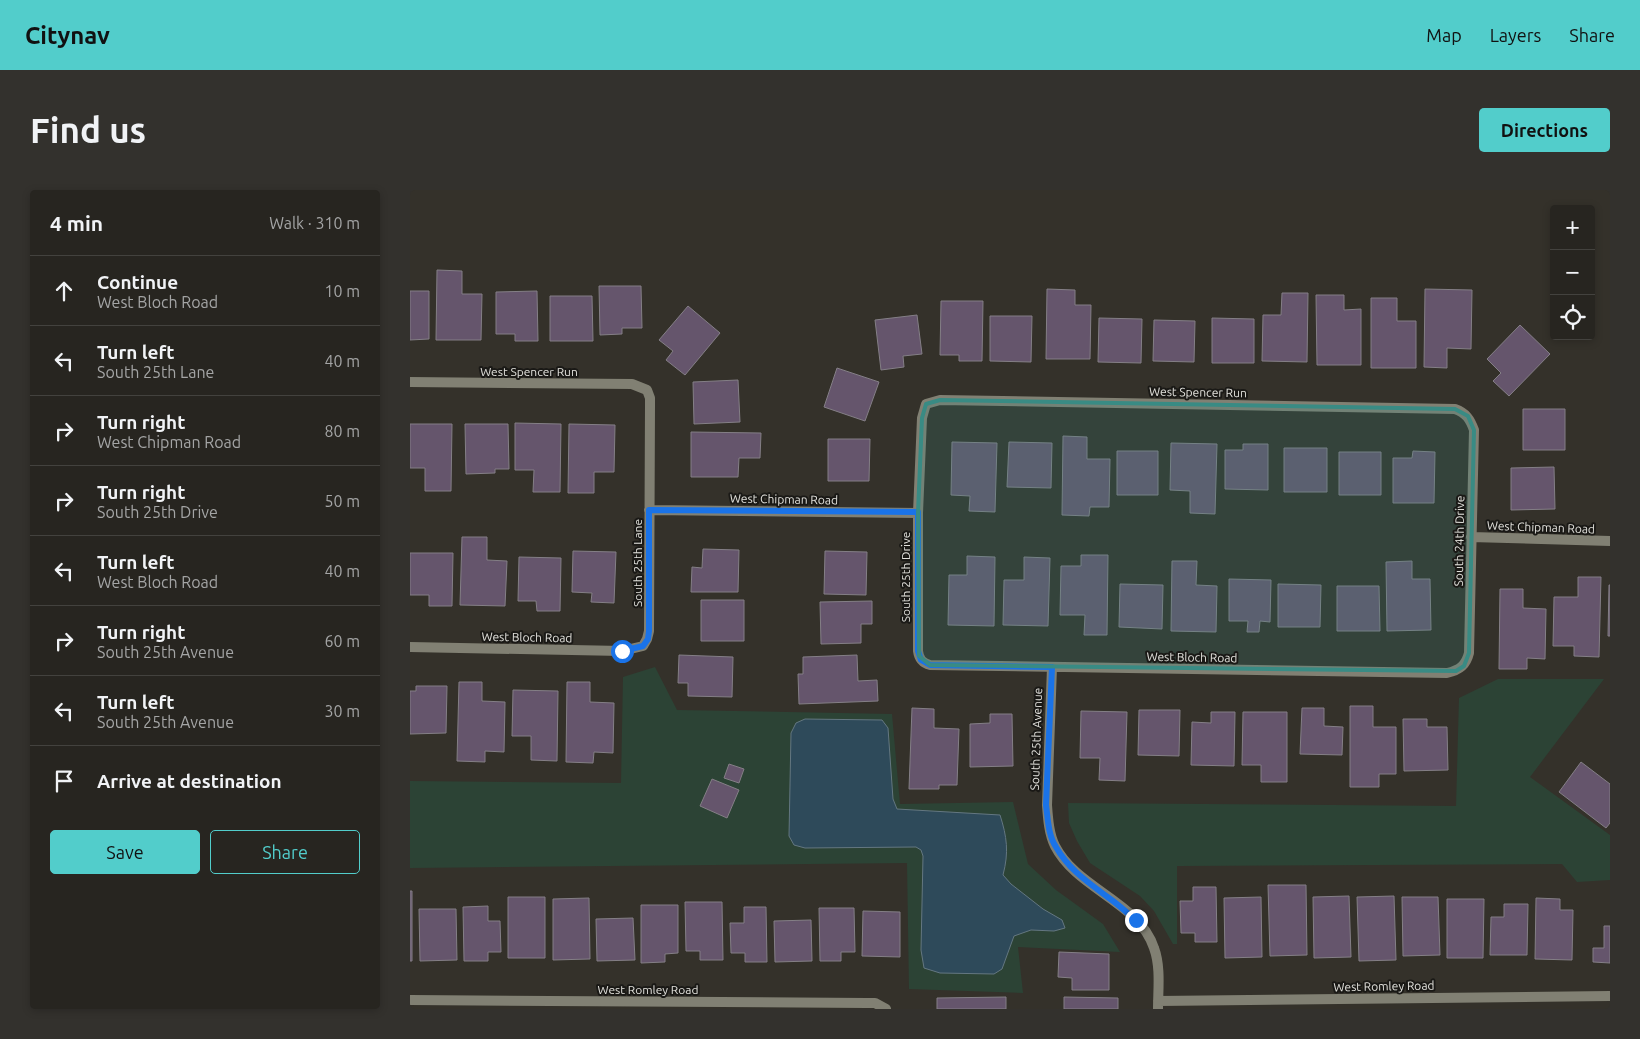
<!DOCTYPE html>
<meta charset="utf-8">
<style>
:root{--surface:#272520;--page:#33312d;--text:#f1f3f6;--muted:#a4a5a5;--line:#43423e;--accent:#52cdcb}
body{margin:0;font-family:Ubuntu,sans-serif;background:var(--page);color:var(--text)}
.controls{position:absolute;right:15px;top:15px;display:grid;overflow:hidden;border-radius:5px;box-shadow:0 2px 8px #0003}
.controls button{width:45px;height:45px;display:grid;place-items:center;padding:0;border:0;border-bottom:1px solid var(--line);background:var(--surface);color:var(--text);font:25px sans-serif}
.stop{position:absolute;width:15px;height:15px;margin:-11px;border:4px solid #1a73e8;border-radius:50%;background:#fff}
.stop.end{background:#1a73e8;border-color:#fff;box-shadow:0 1px 5px #0008}
.list{margin:0;padding:0;list-style:none}
h2{display:flex;justify-content:space-between;align-items:center;height:65px;margin:0;padding:0 20px;font-size:21px}
h2 small{font-size:16px;font-weight:400;color:var(--muted)}
.list li{display:grid;grid-template-columns:32px 1fr auto;gap:15px;align-items:center;box-sizing:border-box;height:70px;padding:0 20px;border-top:1px solid var(--line)}
.list b{display:block;font-size:19px;white-space:nowrap}
.list p{margin:0;font-size:16px;white-space:nowrap;color:var(--muted)}
.list em{font-size:16px;font-style:normal;color:var(--muted)}
.actions{display:flex;gap:10px;padding:15px 20px}
.actions a{flex:1;padding:11px 0;border:1px solid var(--accent);border-radius:5px;text-align:center;font-size:18px;color:var(--accent)}
.actions .main{background:var(--accent);color:#111}
.icon{flex:none;width:28px;height:28px;fill:none;stroke:currentColor;stroke-width:2;stroke-linecap:round;stroke-linejoin:round}
.map{position:relative;flex:none;width:1200px;height:819px;overflow:hidden;border-radius:5px}
header{display:flex;align-items:center;gap:30px;box-sizing:border-box;height:70px;padding:0 25px;background:var(--accent);color:#111}
header strong{font-size:24px}
nav{display:flex;gap:28px;margin-inline-start:auto;font-size:18px}
.intro{display:flex;align-items:center;justify-content:space-between;box-sizing:border-box;height:120px;padding:0 30px}
h1{margin:0;font-size:35px}
.button{padding:12px 22px;border-radius:5px;background:var(--accent);color:#111;font-size:18px;font-weight:700}
main{display:flex;gap:30px;padding:0 30px}
aside{flex:1;background:var(--surface);border-radius:5px;box-shadow:0 2px 8px #0003}
.map>svg:first-child{display:block}
.green{fill:#2c4335}
.water{fill:#2e4a5a;stroke:#647781}
.building{fill:#65556c;stroke:#847f86}
.lines{fill:none;stroke-linecap:round;stroke-linejoin:round}
.street{stroke:#818073;stroke-width:10}
.route{stroke:#1a73e8;stroke-width:6}
.marked{fill:#398b84;fill-opacity:0.2;stroke:#398b84;stroke-width:4;stroke-linejoin:round}
.labels{text-anchor:middle;dominant-baseline:central;stroke-width:4;stroke-linejoin:round;paint-order:stroke}
.street-label{font-size:12px;fill:#e2e1dc;stroke:#1a1916}
</style>
<header>
<strong>Citynav</strong>
<nav><a>Map</a><a>Layers</a><a>Share</a></nav>
</header>
<div class="intro"><h1>Find us</h1><a class="button">Directions</a></div>
<main>
<aside>
<h2>4 min<small>Walk · 310 m</small></h2>
<ul class="list">
<li><svg class="icon" aria-label="ahead" viewBox="0 0 24 24"><path d="M12 20V5M6 11l6-6 6 6"/></svg><div><b>Continue</b><p>West Bloch Road</p></div><em>10 m</em></li>
<li><svg class="icon" aria-label="left" viewBox="0 0 24 24"><path d="M17 20v-9H6M10 6l-5 5 5 5"/></svg><div><b>Turn left</b><p>South 25th Lane</p></div><em>40 m</em></li>
<li><svg class="icon" aria-label="right" viewBox="0 0 24 24"><path d="M7 20v-9h11M14 6l5 5-5 5"/></svg><div><b>Turn right</b><p>West Chipman Road</p></div><em>80 m</em></li>
<li><svg class="icon" aria-label="right" viewBox="0 0 24 24"><path d="M7 20v-9h11M14 6l5 5-5 5"/></svg><div><b>Turn right</b><p>South 25th Drive</p></div><em>50 m</em></li>
<li><svg class="icon" aria-label="left" viewBox="0 0 24 24"><path d="M17 20v-9H6M10 6l-5 5 5 5"/></svg><div><b>Turn left</b><p>West Bloch Road</p></div><em>40 m</em></li>
<li><svg class="icon" aria-label="right" viewBox="0 0 24 24"><path d="M7 20v-9h11M14 6l5 5-5 5"/></svg><div><b>Turn right</b><p>South 25th Avenue</p></div><em>60 m</em></li>
<li><svg class="icon" aria-label="left" viewBox="0 0 24 24"><path d="M17 20v-9H6M10 6l-5 5 5 5"/></svg><div><b>Turn left</b><p>South 25th Avenue</p></div><em>30 m</em></li>
<li><svg class="icon" aria-label="arrive" viewBox="0 0 24 24"><path d="M6 21V4h12l-3 4 3 4H6"/></svg><div><b>Arrive at destination</b></div></li>
</ul>
<div class="actions"><a class="main">Save</a><a>Share</a></div>
</aside>
<div class="map">
<svg width="1200" height="819" viewBox="0 0 1200 819">
<rect width="100%" height="100%" fill="#34312a"/>
<path class="green" d="M 245,477 L 267,520 L 482,524 L 490,614 L 603,612 L 618,674 L 646,700 L 693,734 L 710,762 L 608,757 L 613,803 L 499,799 L 497,673 L 0,678 L 0,591 L 211,593 L 213,487 Z
M 1088,489 L 1194,489 L 1120,587 L 1200,645 L 1200,690 L 1167,692 L 1152,674 L 767,676 L 767,754 L 763,754 L 744,721 L 730,706 L 680,673 L 667,651 L 659,633 L 658,613 L 1046,616 L 1049,508 Z"/>
<path class="water" d="M 395,529 L 472,530 L 478,538 L 483,609 L 487,619 L 590,625 C 597,647 599,662 593,685 L 601,694 L 633,719 L 652,730 L 655,738 L 644,741 L 621,740 L 604,746 L 592,779 L 584,784 L 530,783 L 514,778 L 511,760 L 513,666 L 511,660 L 506,657 L 395,658 L 384,655 L 379,646 L 381,543 L 386,533 Z"/>
<path class="building" d="M 27,80 L 52,81 L 52,104 L 72,104 L 71,150 L 26,150 Z
M 189,96 L 231,96 L 232,138 L 212,138 L 212,144 L 190,145 Z
M 637,99 L 665,100 L 665,115 L 681,115 L 680,169 L 636,169 Z
M 1015,99 L 1062,100 L 1061,159 L 1037,158 L 1037,178 L 1014,177 Z
M 0,101 L 19,101 L 19,149 L 0,150 Z
M 127,101 L 128,151 L 105,151 L 105,144 L 86,144 L 86,102 Z
M 872,103 L 898,103 L 897,172 L 852,171 L 853,125 L 871,125 Z
M 906,105 L 934,105 L 934,120 L 951,119 L 951,175 L 907,175 Z
M 140,106 L 182,106 L 183,151 L 140,151 Z
M 961,108 L 987,108 L 987,131 L 1006,131 L 1006,178 L 961,178 Z
M 531,111 L 573,111 L 572,171 L 549,171 L 549,165 L 530,165 Z
M 278,116 L 310,143 L 275,185 L 256,170 L 263,161 L 249,150 Z
M 507,125 L 512,164 L 493,166 L 494,177 L 471,180 L 465,130 Z
M 580,126 L 622,126 L 621,172 L 580,171 Z
M 689,128 L 732,129 L 731,173 L 688,172 Z
M 802,128 L 844,129 L 844,173 L 802,173 Z
M 744,130 L 785,131 L 784,172 L 743,171 Z
M 1110,135 L 1140,164 L 1099,206 L 1083,191 L 1091,183 L 1077,169 Z
M 427,178 L 469,192 L 455,231 L 414,217 Z
M 328,190 L 330,232 L 284,234 L 283,192 Z
M 1113,219 L 1155,219 L 1155,260 L 1113,260 Z
M 105,233 L 151,234 L 150,302 L 123,302 L 124,280 L 105,280 Z
M 0,234 L 42,234 L 41,301 L 15,301 L 15,278 L 0,278 Z
M 55,234 L 98,234 L 99,279 L 85,279 L 85,283 L 56,284 Z
M 159,234 L 205,235 L 204,282 L 184,282 L 184,303 L 158,303 Z
M 281,242 L 351,243 L 350,268 L 329,268 L 328,287 L 281,287 Z
M 653,246 L 677,247 L 677,269 L 700,269 L 699,317 L 680,317 L 679,326 L 652,325 Z
M 418,249 L 460,249 L 459,291 L 418,291 Z
M 542,252 L 587,253 L 585,322 L 559,321 L 560,306 L 541,305 Z
M 599,252 L 642,253 L 641,298 L 597,297 Z
M 761,253 L 807,254 L 805,324 L 780,323 L 780,301 L 760,300 Z
M 833,254 L 858,254 L 858,300 L 815,299 L 815,260 L 833,260 Z
M 874,258 L 917,258 L 917,302 L 874,302 Z
M 707,261 L 748,261 L 748,305 L 707,305 Z
M 1003,261 L 1025,262 L 1024,313 L 983,313 L 983,268 L 1002,268 Z
M 929,262 L 971,262 L 971,305 L 929,305 Z
M 1144,277 L 1145,319 L 1101,320 L 1101,278 Z
M 52,347 L 77,347 L 77,370 L 97,371 L 95,416 L 50,415 Z
M 293,359 L 329,360 L 328,402 L 281,402 L 282,377 L 292,378 Z
M 163,361 L 206,362 L 204,413 L 181,412 L 182,403 L 162,402 Z
M 415,361 L 457,362 L 456,405 L 414,404 Z
M 0,363 L 43,363 L 42,416 L 19,416 L 19,405 L 0,405 Z
M 671,365 L 698,365 L 697,445 L 674,445 L 675,425 L 650,425 L 651,376 L 671,376 Z
M 557,366 L 585,367 L 584,436 L 538,435 L 539,385 L 557,385 Z
M 109,367 L 151,368 L 150,421 L 127,421 L 126,411 L 108,411 Z
M 614,367 L 640,368 L 638,436 L 593,435 L 594,390 L 614,390 Z
M 762,371 L 787,371 L 786,395 L 807,396 L 806,442 L 761,441 Z
M 1002,371 L 1002,389 L 1020,389 L 1021,440 L 977,441 L 976,372 Z
M 1168,387 L 1191,387 L 1189,467 L 1164,466 L 1164,456 L 1143,456 L 1144,407 L 1168,407 Z
M 819,389 L 861,390 L 860,432 L 850,431 L 849,442 L 837,442 L 838,431 L 819,431 Z
M 710,394 L 753,395 L 752,439 L 709,437 Z
M 868,394 L 911,395 L 910,437 L 868,437 Z
M 1199,395 L 1200,395 L 1200,446 L 1198,446 Z
M 927,396 L 969,396 L 970,441 L 927,441 Z
M 1090,399 L 1113,399 L 1113,418 L 1136,419 L 1135,469 L 1117,468 L 1117,479 L 1089,479 Z
M 291,410 L 334,410 L 334,451 L 291,451 Z
M 462,411 L 462,434 L 451,434 L 451,453 L 411,454 L 410,412 Z
M 269,465 L 323,467 L 322,507 L 278,506 L 278,493 L 268,493 Z
M 447,465 L 448,491 L 467,490 L 468,511 L 389,514 L 388,484 L 393,484 L 393,467 Z
M 49,492 L 72,492 L 72,511 L 95,512 L 94,562 L 75,561 L 75,572 L 47,571 Z
M 157,492 L 180,492 L 180,512 L 204,513 L 203,563 L 184,562 L 183,573 L 156,572 Z
M 6,496 L 37,496 L 36,543 L 0,544 L 0,501 L 6,501 Z
M 103,500 L 148,501 L 147,571 L 121,570 L 121,546 L 102,546 Z
M 940,516 L 963,516 L 963,537 L 986,537 L 986,584 L 969,584 L 969,597 L 940,597 Z
M 502,518 L 524,519 L 524,538 L 549,539 L 547,595 L 529,595 L 529,599 L 499,599 Z
M 892,518 L 914,518 L 914,536 L 933,537 L 932,565 L 890,564 Z
M 729,520 L 770,520 L 769,566 L 728,565 Z
M 671,521 L 717,522 L 715,591 L 689,590 L 690,568 L 670,568 Z
M 801,522 L 825,522 L 824,576 L 781,575 L 782,532 L 801,533 Z
M 833,522 L 877,522 L 877,592 L 851,592 L 851,575 L 832,575 Z
M 580,524 L 602,524 L 603,576 L 560,577 L 560,534 L 580,533 Z
M 993,529 L 1017,529 L 1017,537 L 1037,537 L 1038,580 L 994,581 Z
M 1171,572 L 1200,594 L 1200,633 L 1196,638 L 1149,602 Z
M 319,574 L 334,579 L 329,593 L 314,588 Z
M 302,589 L 329,600 L 317,628 L 290,616 Z
M 858,695 L 896,695 L 897,765 L 860,766 Z
M 783,697 L 806,697 L 807,752 L 785,752 L 785,743 L 771,743 L 770,711 L 783,711 Z
M 0,701 L 2,701 L 2,771 L 0,771 Z
M 939,706 L 941,767 L 904,768 L 903,707 Z
M 984,706 L 986,770 L 949,771 L 947,707 Z
M 98,707 L 135,707 L 135,768 L 98,768 Z
M 851,707 L 852,767 L 815,768 L 814,708 Z
M 992,707 L 1028,707 L 1030,765 L 993,766 Z
M 179,708 L 180,769 L 143,770 L 143,709 Z
M 1126,708 L 1150,709 L 1150,720 L 1163,720 L 1162,770 L 1125,769 Z
M 1037,709 L 1074,709 L 1073,768 L 1037,768 Z
M 275,712 L 312,712 L 313,770 L 290,770 L 290,761 L 276,761 Z
M 1094,714 L 1118,714 L 1117,765 L 1080,765 L 1081,727 L 1094,727 Z
M 231,715 L 268,715 L 268,763 L 255,764 L 255,772 L 231,773 Z
M 78,716 L 78,731 L 90,731 L 91,762 L 78,762 L 78,771 L 54,771 L 53,717 Z
M 334,717 L 356,717 L 357,772 L 335,772 L 335,763 L 321,763 L 320,733 L 334,733 Z
M 409,718 L 444,718 L 445,762 L 431,762 L 431,771 L 410,771 Z
M 9,719 L 46,719 L 47,770 L 10,771 Z
M 453,721 L 490,722 L 490,767 L 452,766 Z
M 223,728 L 225,770 L 187,771 L 186,729 Z
M 401,730 L 402,771 L 365,772 L 364,731 Z
M 1194,736 L 1200,736 L 1200,773 L 1183,772 L 1183,758 L 1194,758 Z
M 649,762 L 699,764 L 699,800 L 662,800 L 662,788 L 648,787 Z
M 596,807 L 596,819 L 527,819 L 527,808 Z
M 654,807 L 708,808 L 708,819 L 654,819 Z"/>
<g class="lines">
<path class="street" d="M 0,192 L 222,194 L 237,200 L 240,208 L 240,216 L 239,441 L 237,449 L 233,456 L 212,461 L 0,457
M 530,210 L 1045,219 C 1056,223 1060,229 1064,240 L 1059,463 C 1056,475 1050,480 1037,483 L 520,475 C 512,473 509,469 508,461 L 508,323 L 512,228 L 516,214 Z
M 239,320 L 508,323
M 1061,347 L 1200,351
M 642,477 L 637,615 C 638,629 639,644 645,656 C 667,699 729,712 744,758 C 751,777 748,800 748,819
M 0,810 L 457,813 L 465,813 L 476,819
M 748,811 L 1200,806"/>
</g>
<g class="lines">
<path class="route" d="M 212,461 L 233,456 L 238,449 L 239,441 L 239,320 L 508,322 L 508,461 L 511,470 L 520,475 L 642,477 L 636,615 C 638,629 638,645 646,657 C 659,680 679,693 699,708 C 709,715 717,723 726,730"/>
</g>
<path class="marked" d="M 530,210 L 1045,219 L 1058,226 L 1064,240 L 1059,463 L 1054,476 L 1046,481 L 520,475 L 509,466 L 508,323 L 512,228 L 516,214 Z"/>
<g class="labels">
<g class="street-label">
<text x="119" y="181">West Spencer Run</text>
<text transform="translate(788 202) rotate(1)">West Spencer Run</text>
<text transform="translate(374 309) rotate(1)">West Chipman Road</text>
<text transform="translate(1131 337) rotate(2)">West Chipman Road</text>
<text transform="translate(1049 351) rotate(-89)">South 24th Drive</text>
<text transform="translate(227 373) rotate(-90)">South 25th Lane</text>
<text transform="translate(495 387) rotate(-90)">South 25th Drive</text>
<text transform="translate(117 447) rotate(1)">West Bloch Road</text>
<text transform="translate(782 467) rotate(1)">West Bloch Road</text>
<text transform="translate(626 549) rotate(-88)">South 25th Avenue</text>
<text transform="translate(974 796) rotate(-1)">West Romley Road</text>
<text x="238" y="799">West Romley Road</text>
</g>
</g>
</svg>
<div class="controls">
<button>+</button>
<button>−</button>
<button><svg class="icon" aria-label="locate" viewBox="0 0 24 24"><circle cx="12" cy="12" r="6"/><path d="M12 2v4M12 18v4M2 12h4M18 12h4"/></svg></button>
</div>
<div class="stop" style="left:212px;top:461px"></div>
<div class="stop end" style="left:726px;top:730px"></div>
</div>
</main>
